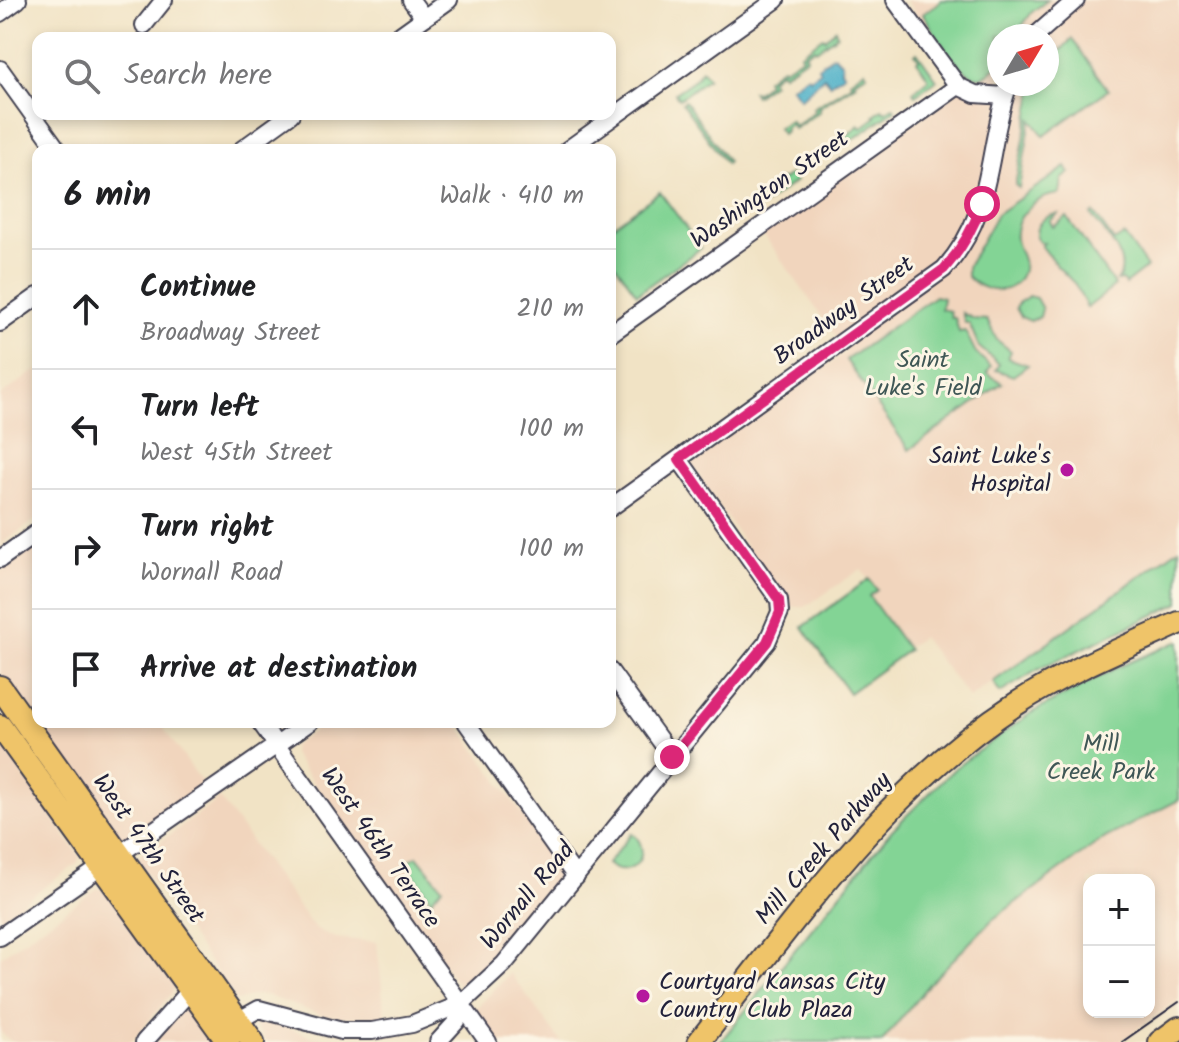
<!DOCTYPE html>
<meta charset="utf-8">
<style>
:root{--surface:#fff;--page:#f2f2f2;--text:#202124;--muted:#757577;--line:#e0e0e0}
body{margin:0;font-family:Kalam,sans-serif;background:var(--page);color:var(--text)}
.controls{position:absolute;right:24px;bottom:24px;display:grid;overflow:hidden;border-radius:16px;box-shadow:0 4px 12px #0003}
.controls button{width:72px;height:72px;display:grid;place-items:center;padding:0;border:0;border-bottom:2px solid var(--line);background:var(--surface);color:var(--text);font:40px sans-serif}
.compass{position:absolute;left:987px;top:24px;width:72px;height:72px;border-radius:50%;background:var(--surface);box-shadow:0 4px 12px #0003;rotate:52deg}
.stop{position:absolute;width:24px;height:24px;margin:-18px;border:6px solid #db2777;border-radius:50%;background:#fff}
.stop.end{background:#db2777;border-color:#fff;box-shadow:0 2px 8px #0008}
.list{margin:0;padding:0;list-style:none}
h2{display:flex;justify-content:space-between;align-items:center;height:104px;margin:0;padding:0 32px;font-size:34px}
h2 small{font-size:26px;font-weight:400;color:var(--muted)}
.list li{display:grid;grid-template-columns:52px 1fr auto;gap:24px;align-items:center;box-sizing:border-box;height:120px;padding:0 32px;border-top:2px solid var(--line)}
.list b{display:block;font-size:30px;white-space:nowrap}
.list p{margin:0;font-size:26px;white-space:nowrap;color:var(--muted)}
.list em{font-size:26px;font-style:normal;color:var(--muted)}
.icon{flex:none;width:44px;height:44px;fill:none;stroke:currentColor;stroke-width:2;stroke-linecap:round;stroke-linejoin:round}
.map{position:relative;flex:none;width:1179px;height:1042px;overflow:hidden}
.search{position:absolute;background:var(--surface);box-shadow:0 4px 12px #0003;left:32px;top:32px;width:584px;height:88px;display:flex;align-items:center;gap:20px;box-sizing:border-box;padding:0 28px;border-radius:16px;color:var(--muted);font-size:30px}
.panel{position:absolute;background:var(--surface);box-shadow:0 4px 12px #0003;left:32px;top:144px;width:584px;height:584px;border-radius:16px}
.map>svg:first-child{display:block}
.built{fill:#f1d5bd;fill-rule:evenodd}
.green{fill:#83d495;stroke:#527b68;stroke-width:2}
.water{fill:#49afc8;stroke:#366882;stroke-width:2}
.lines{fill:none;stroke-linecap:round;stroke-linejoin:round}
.minor-casing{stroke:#413f50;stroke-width:20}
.major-casing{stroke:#413f50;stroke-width:26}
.minor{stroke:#fff;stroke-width:16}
.major{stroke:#efc469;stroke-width:22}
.tram{stroke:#22223b;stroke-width:2}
.route{stroke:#db2777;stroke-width:10}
.poi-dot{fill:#b5179e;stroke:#fcf5e5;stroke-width:3}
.labels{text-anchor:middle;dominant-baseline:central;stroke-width:6;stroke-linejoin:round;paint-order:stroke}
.street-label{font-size:24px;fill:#22223b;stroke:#fcf5e5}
.park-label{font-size:24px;fill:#3f5756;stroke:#fcf5e5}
.poi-label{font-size:24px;fill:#22223b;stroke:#fcf5e5;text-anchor:end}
</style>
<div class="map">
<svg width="1179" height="1042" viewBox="0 0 1179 1042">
<rect width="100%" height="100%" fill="#fcf5e5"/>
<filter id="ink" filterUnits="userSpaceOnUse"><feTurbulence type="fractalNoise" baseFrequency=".0125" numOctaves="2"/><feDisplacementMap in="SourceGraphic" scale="16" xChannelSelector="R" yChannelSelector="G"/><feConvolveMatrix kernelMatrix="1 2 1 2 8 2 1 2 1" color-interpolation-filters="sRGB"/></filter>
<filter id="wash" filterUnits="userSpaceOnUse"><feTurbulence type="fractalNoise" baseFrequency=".006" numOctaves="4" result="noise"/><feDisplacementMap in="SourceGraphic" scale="32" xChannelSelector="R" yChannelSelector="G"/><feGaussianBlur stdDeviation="1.8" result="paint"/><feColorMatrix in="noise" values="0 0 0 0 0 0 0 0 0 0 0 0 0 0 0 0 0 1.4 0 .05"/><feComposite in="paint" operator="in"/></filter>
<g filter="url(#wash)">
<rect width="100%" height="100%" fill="#f1e3c5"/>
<path class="built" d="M 906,0 L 1179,0 L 1179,548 L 969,698 L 922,637 L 906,648 L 868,596 L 876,589 L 861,569 L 805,607 L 786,607 L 689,460 L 847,352 L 761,231 L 956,93 L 961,76 ZM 999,36 L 1047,36 L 1047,84 L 999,84 Z
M 38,369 L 38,518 L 0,545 L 0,396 Z
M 38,544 L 38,722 L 159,722 L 203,784 L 126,839 L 120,838 L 0,672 L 0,572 Z
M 326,722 L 456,722 L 559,866 L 559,876 L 556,883 L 490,963 L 460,987 L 292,753 L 293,746 Z
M 0,742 L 80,857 L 77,864 L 0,918 Z
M 220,799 L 314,928 L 335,938 L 377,942 L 385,1018 L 324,1016 L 266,995 L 255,995 L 237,1001 L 138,861 L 140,856 Z
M 1179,800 L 1179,999 L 1119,1042 L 883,1042 L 929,984 L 992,920 L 1101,840 ZM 1089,880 L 1149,880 L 1149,1012 L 1089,1012 Z
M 98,888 L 109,893 L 175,986 L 171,994 L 131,1042 L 12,1042 L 0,1032 L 0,957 Z
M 510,973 L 561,1042 L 496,1042 L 475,1010 Z
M 187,1006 L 215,1042 L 154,1042 L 183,1007 Z
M 264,1019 L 310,1036 L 350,1042 L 266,1042 L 255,1026 L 257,1022 Z"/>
<path class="green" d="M 942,0 L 1048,0 L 1032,12 L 1015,36 L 999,36 L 999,63 C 995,67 990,74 984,76 C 962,84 933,29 923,14 Z
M 835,29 L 837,35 L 816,50 L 814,48 L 805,54 L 807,57 L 783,74 L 781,71 L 770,79 L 773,83 L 755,96 L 752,91 L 757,92 L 768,83 L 766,79 L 782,67 L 784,69 L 802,57 L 800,54 L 823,37 L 825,39 Z
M 1072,39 L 1108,90 L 1044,136 L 1031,119 L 1019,188 L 1015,185 L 1033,93 L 1036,84 L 1047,84 L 1047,64 Z
M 917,52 L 937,80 L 915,95 L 913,92 L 929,79 L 917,61 L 919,59 L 915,54 Z
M 702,70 L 708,78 L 679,99 L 675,93 L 695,79 Z
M 865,70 L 867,74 L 854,81 L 856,84 L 818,108 L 820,111 L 794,129 L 790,124 L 784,129 L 785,131 L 782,134 L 778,128 L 790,120 L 795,126 L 815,111 L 813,108 L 852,84 L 850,81 Z
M 685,101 L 728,162 L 726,164 L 682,103 Z
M 893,107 L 895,110 L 845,145 L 840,142 L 859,125 L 861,128 L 876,117 L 874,115 L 882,109 L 885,112 Z
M 1066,167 L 1070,173 L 1062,179 L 1060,194 C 1038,195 1013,215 1016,239 C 1017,250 1026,258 1023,270 C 1015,299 982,293 967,276 L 967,267 L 997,214 Z
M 791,174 L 796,181 L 758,209 L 752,200 L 768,192 L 766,189 L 780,179 L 782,180 Z
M 660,192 L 701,248 L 637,294 L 610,257 L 610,228 Z
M 1094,213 L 1114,241 L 1124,235 L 1147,267 L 1125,284 L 1122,280 L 1117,281 C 1133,259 1104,233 1091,215 Z
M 1058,214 L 1050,221 L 1053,227 L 1067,217 L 1115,286 L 1087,308 L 1075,284 L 1057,266 L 1041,245 L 1044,243 L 1040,242 L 1036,237 C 1035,224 1045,215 1058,214 Z
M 935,296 L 943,298 L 941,309 L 950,311 L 951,318 L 955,318 L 959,332 L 965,331 L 976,353 L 991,367 L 987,373 L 1002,383 L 909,450 L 846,360 Z
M 1029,296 L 1036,298 L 1042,309 L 1040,317 L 1030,321 L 1021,317 L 1016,308 L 1018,303 Z
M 962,313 L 974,319 L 987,320 L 997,340 L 1011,351 L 1008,358 L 1028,365 L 1013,376 L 996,370 L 999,364 L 979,347 L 969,323 L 965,323 Z
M 1179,548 L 1179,603 L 1041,668 L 1000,693 L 993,682 Z
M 869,579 L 877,590 L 869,596 L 908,650 L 849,693 L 803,627 Z
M 1179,641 L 1179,800 L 1101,840 L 992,920 L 929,984 L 882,1042 L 720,1042 L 892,830 L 955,768 L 1031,713 L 1116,668 Z
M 632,833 C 656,852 630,884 607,864 Z
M 417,856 L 442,887 L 431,900 L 406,863 Z"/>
<path class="water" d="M 834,55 L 842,63 L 841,70 L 844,74 L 830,84 L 824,77 L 800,99 L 791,87 L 807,76 L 810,78 L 820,71 L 818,67 Z"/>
</g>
<g filter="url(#ink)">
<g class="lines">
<defs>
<path id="minor" d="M 411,0 L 424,18
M 895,0 L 958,86 L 975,94 L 1005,96
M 0,13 L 18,0
M 144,25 L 164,0
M 1035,36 L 1076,0
M 396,38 L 449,0
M 0,69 L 58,150
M 241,150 L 291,114
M 567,150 L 776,0
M 0,323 L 38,296
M 610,334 L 958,86
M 610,508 L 944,269 C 996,211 985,151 1009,84
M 0,559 L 38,532
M 610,671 L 672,757
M 260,722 L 488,1042
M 466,722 L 576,877
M 0,937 L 310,722
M 230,1025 L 259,1009 L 342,1031 L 372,1031 L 412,1024 L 461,1004 L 504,964 L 767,642 L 780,612 L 779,600 L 679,459
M 144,1042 L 196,984
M 438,1042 L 457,1021 L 461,1004"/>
<path id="major" d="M 0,687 L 253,1042
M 0,726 L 228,1042
M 699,1042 C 795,921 885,789 1016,704 C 1067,671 1124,648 1179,623
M 1160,1042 L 1179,1028"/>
</defs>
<use href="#minor" class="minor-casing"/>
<use href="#major" class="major-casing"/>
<use href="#minor" class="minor"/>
<use href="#major" class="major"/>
<path class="tram" d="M 1122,1042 L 1179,1002"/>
</g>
</g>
<g class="lines" filter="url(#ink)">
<path class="route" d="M 672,757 L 767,642 L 780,612 L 779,600 L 679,459 L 944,269 C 962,249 973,229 982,204"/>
</g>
<g class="poi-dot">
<circle cx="1067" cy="470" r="8"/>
<circle cx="643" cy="996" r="8"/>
</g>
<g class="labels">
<g class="street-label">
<text transform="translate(770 190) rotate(-35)">Washington Street</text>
<text transform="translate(844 311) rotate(-36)">Broadway Street</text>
<text transform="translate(380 848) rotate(55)">West 46th Terrace</text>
<text transform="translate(148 849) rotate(55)">West 47th Street</text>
<text transform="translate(824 849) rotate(-49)">Mill Creek Parkway</text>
<text transform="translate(528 896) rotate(-50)">Wornall Road</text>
</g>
<g class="park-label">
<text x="923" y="360">Saint<tspan x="923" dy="28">Luke's Field</tspan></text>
<text x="1101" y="744">Mill<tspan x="1101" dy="28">Creek Park</tspan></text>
</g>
<g class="poi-label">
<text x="1051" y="456">Saint Luke's<tspan x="1051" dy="28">Hospital</tspan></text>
<text x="659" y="982" text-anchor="start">Courtyard Kansas City<tspan x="659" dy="28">Country Club Plaza</tspan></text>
</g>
</g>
</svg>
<div class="controls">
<button>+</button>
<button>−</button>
</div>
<svg class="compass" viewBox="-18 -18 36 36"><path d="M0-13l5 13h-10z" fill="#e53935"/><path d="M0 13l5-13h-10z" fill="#757577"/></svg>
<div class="stop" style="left:982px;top:204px"></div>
<div class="stop end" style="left:672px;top:757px"></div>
<div class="search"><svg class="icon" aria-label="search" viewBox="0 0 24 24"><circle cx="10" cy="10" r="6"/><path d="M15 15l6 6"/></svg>Search here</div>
<section class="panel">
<h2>6 min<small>Walk · 410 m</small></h2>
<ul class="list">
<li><svg class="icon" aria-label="ahead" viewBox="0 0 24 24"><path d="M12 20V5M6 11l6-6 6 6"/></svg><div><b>Continue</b><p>Broadway Street</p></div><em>210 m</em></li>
<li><svg class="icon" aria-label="left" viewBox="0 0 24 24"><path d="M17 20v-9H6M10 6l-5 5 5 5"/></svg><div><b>Turn left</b><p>West 45th Street</p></div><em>100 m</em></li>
<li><svg class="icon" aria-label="right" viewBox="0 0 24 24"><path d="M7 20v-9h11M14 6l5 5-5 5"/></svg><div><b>Turn right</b><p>Wornall Road</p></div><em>100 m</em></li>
<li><svg class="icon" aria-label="arrive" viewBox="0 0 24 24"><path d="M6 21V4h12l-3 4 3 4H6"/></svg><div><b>Arrive at destination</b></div></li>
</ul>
</section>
</div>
